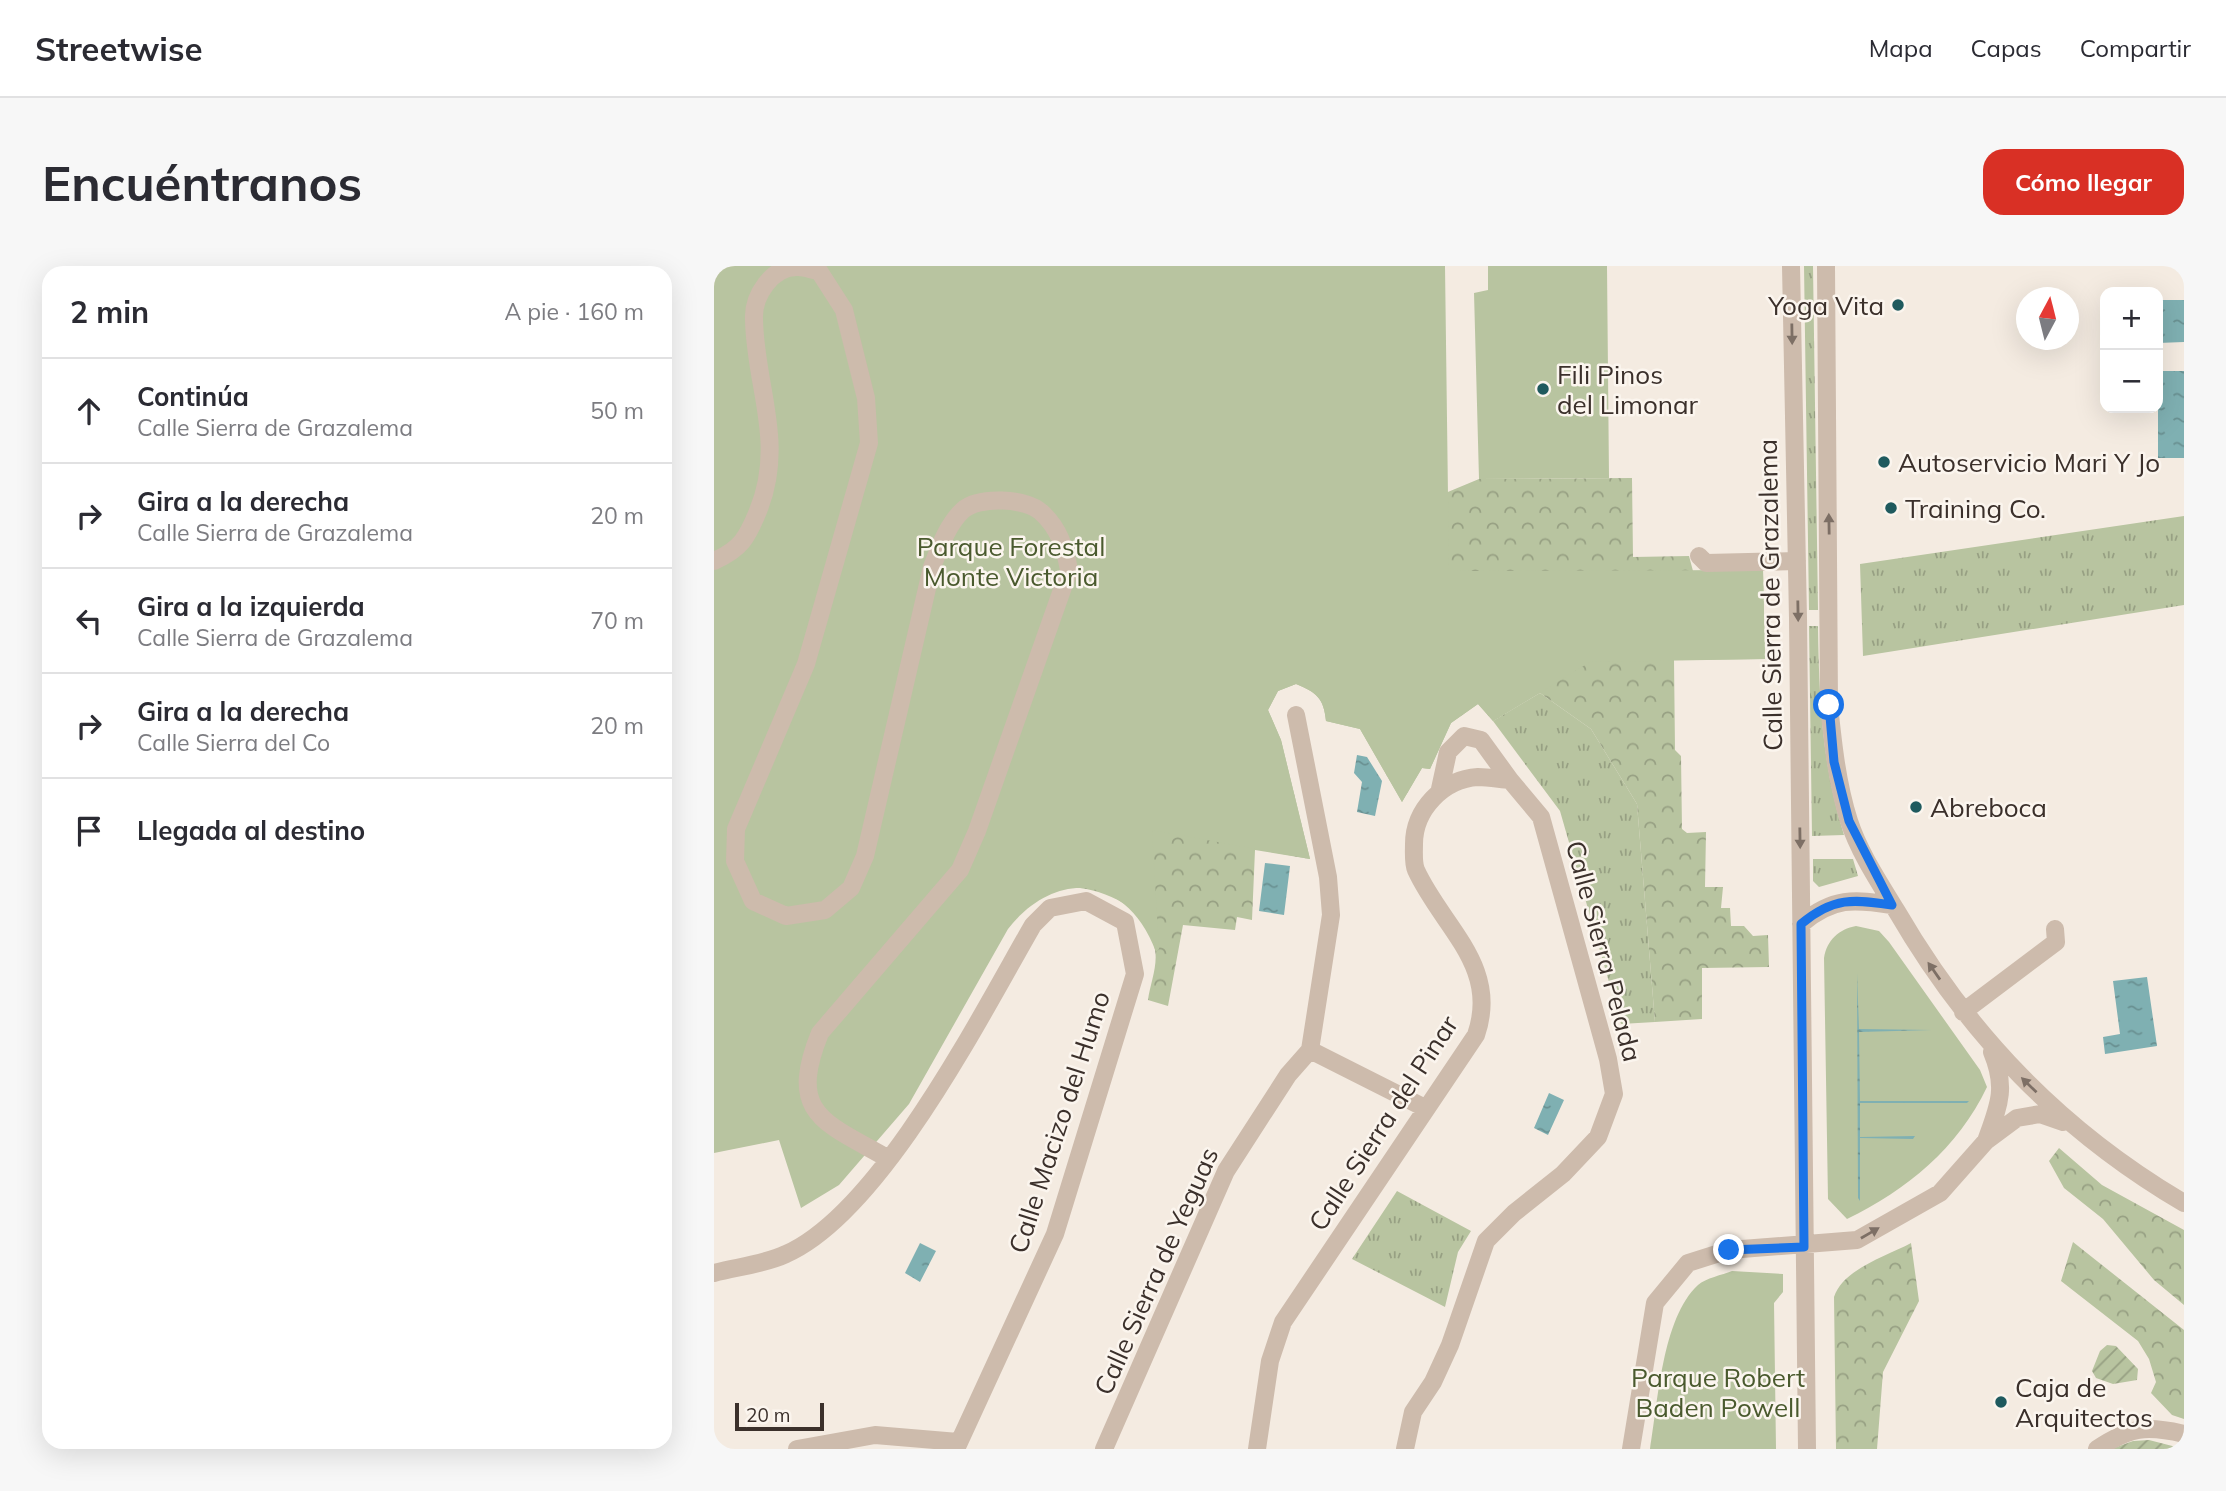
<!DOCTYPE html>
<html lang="es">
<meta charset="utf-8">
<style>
:root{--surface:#fff;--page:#f7f7f7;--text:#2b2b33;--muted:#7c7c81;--line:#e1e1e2;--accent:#d93025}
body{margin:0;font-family:Mulish,sans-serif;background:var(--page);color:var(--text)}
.controls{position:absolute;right:21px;top:21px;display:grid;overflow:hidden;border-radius:14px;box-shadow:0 7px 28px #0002}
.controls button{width:63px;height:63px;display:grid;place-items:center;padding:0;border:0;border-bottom:2px solid var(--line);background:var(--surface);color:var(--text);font:35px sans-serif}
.compass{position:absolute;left:1302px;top:21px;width:63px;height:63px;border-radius:50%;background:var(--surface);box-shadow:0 7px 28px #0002;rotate:7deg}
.scale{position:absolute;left:21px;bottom:18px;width:89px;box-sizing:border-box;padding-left:7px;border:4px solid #3b302b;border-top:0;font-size:19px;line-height:24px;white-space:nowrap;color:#3b302b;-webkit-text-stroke:5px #fbf5ee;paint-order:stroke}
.stop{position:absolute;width:21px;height:21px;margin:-16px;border:5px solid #1a73e8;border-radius:50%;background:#fff}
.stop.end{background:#1a73e8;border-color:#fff;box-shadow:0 2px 7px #0008}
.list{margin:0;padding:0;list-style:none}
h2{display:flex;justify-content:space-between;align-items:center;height:91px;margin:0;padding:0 28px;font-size:30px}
h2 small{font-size:23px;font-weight:400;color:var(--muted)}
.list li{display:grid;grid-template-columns:46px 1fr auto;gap:21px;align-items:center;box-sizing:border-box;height:105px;padding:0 28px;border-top:2px solid var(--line)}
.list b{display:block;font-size:26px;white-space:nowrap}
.list p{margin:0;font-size:23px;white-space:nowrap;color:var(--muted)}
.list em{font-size:23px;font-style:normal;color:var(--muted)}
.icon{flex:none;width:38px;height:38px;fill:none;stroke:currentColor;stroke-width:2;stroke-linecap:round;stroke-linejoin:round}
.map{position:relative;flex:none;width:1470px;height:1183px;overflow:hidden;border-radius:21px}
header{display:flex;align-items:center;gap:42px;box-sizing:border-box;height:98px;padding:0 35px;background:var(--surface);border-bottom:2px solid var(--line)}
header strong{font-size:33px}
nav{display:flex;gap:38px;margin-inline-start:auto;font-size:24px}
.intro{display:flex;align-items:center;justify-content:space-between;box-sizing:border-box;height:168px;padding:0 42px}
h1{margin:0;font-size:49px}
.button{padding:18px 32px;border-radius:21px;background:var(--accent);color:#fff;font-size:24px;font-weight:700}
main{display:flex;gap:42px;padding:0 42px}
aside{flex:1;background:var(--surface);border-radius:21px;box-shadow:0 7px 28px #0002}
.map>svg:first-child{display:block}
.grass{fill:url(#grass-tufts)}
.forest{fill:url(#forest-crowns)}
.park{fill:#b8c4a0}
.garden{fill:url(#garden-furrows)}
.water{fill:url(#water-ripples)}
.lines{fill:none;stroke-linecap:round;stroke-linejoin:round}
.minor{stroke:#cdbbac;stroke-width:18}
.oneway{fill:#7d6f65}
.route{stroke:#1a73e8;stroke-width:9}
.poi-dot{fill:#1f5a5e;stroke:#fbf5ee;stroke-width:2.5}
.labels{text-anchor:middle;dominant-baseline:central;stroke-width:5;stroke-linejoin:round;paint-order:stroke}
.poi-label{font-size:26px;fill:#3b302b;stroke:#fbf5ee;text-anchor:start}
.park-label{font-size:26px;fill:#4a5a2e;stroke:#fbf5ee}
.street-label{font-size:26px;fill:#3b302b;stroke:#fbf5ee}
</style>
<header>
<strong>Streetwise</strong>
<nav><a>Mapa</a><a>Capas</a><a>Compartir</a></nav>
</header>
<div class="intro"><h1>Encuéntranos</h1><a class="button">Cómo llegar</a></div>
<main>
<aside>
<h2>2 min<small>A pie · 160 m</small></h2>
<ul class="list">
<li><svg class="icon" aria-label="ahead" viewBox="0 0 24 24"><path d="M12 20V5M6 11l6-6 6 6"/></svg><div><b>Continúa</b><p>Calle Sierra de Grazalema</p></div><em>50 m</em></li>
<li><svg class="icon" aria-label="right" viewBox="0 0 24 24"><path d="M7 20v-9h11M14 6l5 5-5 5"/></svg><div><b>Gira a la derecha</b><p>Calle Sierra de Grazalema</p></div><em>20 m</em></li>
<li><svg class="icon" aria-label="left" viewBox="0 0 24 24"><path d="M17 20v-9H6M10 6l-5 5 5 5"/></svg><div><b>Gira a la izquierda</b><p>Calle Sierra de Grazalema</p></div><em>70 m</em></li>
<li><svg class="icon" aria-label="right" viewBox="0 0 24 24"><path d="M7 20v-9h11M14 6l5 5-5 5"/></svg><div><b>Gira a la derecha</b><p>Calle Sierra del Co</p></div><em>20 m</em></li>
<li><svg class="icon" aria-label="arrive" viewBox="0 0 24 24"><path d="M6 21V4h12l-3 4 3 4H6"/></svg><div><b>Llegada al destino</b></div></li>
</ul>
</aside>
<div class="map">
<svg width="1470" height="1183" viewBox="0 0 1470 1183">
<defs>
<pattern id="grass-tufts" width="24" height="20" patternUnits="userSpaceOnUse" patternTransform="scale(1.75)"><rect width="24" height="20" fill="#b8c4a0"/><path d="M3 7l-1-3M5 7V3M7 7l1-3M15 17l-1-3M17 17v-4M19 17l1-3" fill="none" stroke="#97a083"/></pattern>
<pattern id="forest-crowns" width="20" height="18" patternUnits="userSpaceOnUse" patternTransform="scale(1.75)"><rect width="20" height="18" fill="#b8c4a0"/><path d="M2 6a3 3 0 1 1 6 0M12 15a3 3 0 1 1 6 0" fill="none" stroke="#97a083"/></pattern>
<pattern id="garden-furrows" width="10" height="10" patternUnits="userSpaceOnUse" patternTransform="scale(1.75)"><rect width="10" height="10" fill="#b8c4a0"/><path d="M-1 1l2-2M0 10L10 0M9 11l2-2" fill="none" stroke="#97a083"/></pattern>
<pattern id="water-ripples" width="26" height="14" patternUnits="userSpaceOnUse" patternTransform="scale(1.75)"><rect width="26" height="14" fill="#7fb0b2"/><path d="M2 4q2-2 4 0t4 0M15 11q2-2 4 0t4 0" fill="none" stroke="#699091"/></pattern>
</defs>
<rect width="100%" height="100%" fill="#f4ebe1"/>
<path class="grass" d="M 1090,0 L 1099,0 L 1104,344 L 1095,344 Z
M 1470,250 L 1470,339 L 1149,390 L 1146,298 Z
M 1095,360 L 1104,360 C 1105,432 1108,499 1130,569 L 1098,570 Z
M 826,427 L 877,463 L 923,538 L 941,756 L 907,758 L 846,545 L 779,455 Z
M 1099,593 L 1139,593 L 1144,610 L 1105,621 L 1099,615 Z
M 683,925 L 757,965 L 744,986 L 731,1041 L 638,993 Z"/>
<path class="forest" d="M 918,212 L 919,291 L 975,290 L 979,305 L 1049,304 L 1051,393 L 960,394 L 961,484 L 967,490 L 968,563 L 973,567 L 992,566 L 991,621 L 1009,621 L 1007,642 L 1016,642 L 1017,660 L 1030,660 L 1039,670 L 1054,669 L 1055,701 L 988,702 L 988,753 L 941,756 L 923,538 L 877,463 L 826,427 L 779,455 L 764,438 L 737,457 L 716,503 L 708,502 L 688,536 L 646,463 L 612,455 C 610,432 602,426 582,418 L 564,425 L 554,444 L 567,474 L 596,593 L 541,584 L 538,654 L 523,651 L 521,664 L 469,659 L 454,740 L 434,734 C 436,719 444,699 441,684 C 436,646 400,627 366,622 L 407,553 L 729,228 L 765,213 Z
M 1345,882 L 1388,919 L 1470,964 L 1470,1039 L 1440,1014 L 1389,953 L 1350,922 L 1335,895 Z
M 1359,976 L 1470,1064 L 1470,1153 L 1458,1149 L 1437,1127 L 1442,1116 L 1435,1093 L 1424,1075 L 1347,1015 Z
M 1197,977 L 1205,1035 L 1169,1106 L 1163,1183 L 1122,1183 L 1120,1031 C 1129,1003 1173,990 1197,977 Z"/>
<path class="park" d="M 0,0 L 731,0 L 735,305 L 1049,304 L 1051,393 L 876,396 L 779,455 L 764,438 L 737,457 L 716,503 L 708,502 L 688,536 L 646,463 L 612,455 C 610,432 602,426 582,418 L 564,425 L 554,444 L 567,474 L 596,593 L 438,564 L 445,683 L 442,686 C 414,610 343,601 294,663 L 195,838 L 125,919 L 87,942 L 65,874 L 0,887 Z
M 774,0 L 893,0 L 895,212 L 765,213 L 760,27 L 774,24 Z
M 1142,660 L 1165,665 L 1175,676 L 1266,804 L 1273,821 C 1244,882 1193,924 1133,953 L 1114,933 L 1110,692 C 1113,674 1125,663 1142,660 Z
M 1018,1005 L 1069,1008 L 1069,1026 L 1060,1037 L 1062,1183 L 936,1183 C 944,1137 948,1052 984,1019 C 992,1012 1008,1009 1018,1005 Z"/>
<path class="garden" d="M 1393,1079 L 1402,1080 L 1424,1103 L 1423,1114 L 1399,1118 L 1382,1112 L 1378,1105 L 1386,1085 Z
M 1435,1174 L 1470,1183 L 1397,1183 L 1419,1175 Z"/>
<path class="water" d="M 1444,34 L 1470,34 L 1470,76 L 1444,77 Z
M 1444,105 L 1470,105 L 1470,192 L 1444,192 Z
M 643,489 L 653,491 L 668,515 L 661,550 L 643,546 L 648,516 L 640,507 Z
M 551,597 L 576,600 L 570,649 L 545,645 Z
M 1143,707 L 1145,763 L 1218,764 L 1145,766 L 1146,835 L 1255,835 L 1253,837 L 1146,837 L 1146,871 L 1201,870 L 1199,873 L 1146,872 L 1146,935 L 1144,932 Z
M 1433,711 L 1443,780 L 1391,788 L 1389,771 L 1406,768 L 1399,715 Z
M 835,827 L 850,834 L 834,869 L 820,862 Z
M 206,977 L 222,985 L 206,1016 L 191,1007 Z"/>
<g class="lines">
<path class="minor" d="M 1077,0 L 1084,352 L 1093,1183
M 1112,0 L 1115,439 C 1119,478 1123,517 1135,555 C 1145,586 1165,616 1182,644 C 1254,768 1346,864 1470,937
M 985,290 L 992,297 L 1083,295
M 0,295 C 27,283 33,272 44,245 C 72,176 41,121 40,53 C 39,30 58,0 84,1 C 91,1 98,4 105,5 L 130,44 L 152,132 L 155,177 L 92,398 L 22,563 L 21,595 L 39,635 L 72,650 L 111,644 L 137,622 L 151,590 L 218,301 C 226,281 233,259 249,244 C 265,230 312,232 327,246 C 345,262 351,282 355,304 L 263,565 L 246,604 L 106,767 C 73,848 110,856 173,892
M 582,449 L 614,611 L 617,649 L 596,784 L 711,842
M 726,523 L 734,486 L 750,470 L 767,474 L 796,514
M 1087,658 C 1119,631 1140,633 1178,639
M 1249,746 L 1342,676 L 1341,663
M 1272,875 C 1285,839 1293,822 1278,786
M 0,1007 C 23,1001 51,998 72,988 C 167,946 267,749 319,659 L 336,642 L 372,635 L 411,656 L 421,708 L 341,968 L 242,1183
M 83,1183 L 161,1169 L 244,1176
M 390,1183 L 512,905 L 574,809 L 596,784
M 543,1183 L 556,1095 L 569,1056 L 762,769 C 786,700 728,661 702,604 C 699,597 700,586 700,578 C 700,544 729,513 764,511 C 774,511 785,513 796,514 L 827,551 L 894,793 L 900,828 L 884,871 L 849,908 L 800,947 L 772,975 L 736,1079 L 719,1116 L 699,1146 L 691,1183
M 917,1183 L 941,1037 L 974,997 L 1015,984 L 1143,974 L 1226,927 L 1272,875 L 1303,852 L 1326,848 L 1349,856
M 1383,1183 C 1416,1161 1432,1159 1470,1168"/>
</g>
<defs><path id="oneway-solid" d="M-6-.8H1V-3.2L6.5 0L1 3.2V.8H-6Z" transform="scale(1.75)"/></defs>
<g class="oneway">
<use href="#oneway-solid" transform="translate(1078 68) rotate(89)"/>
<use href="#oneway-solid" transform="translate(1115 258) rotate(-91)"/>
<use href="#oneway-solid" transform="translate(1084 345) rotate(89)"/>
<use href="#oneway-solid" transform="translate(1086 572) rotate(89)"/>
<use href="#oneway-solid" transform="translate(1220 705) rotate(-125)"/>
<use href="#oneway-solid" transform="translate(1315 819) rotate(-136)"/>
<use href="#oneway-solid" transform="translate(1156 967) rotate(-30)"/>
</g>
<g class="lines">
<path class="route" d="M 1015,984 L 1090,981 L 1087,658 C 1119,631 1140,633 1178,639 L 1135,555 L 1120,496 L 1115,439"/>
</g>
<g class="poi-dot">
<circle cx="1184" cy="39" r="7"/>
<circle cx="829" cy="123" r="7"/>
<circle cx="1170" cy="196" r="7"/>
<circle cx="1177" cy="242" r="7"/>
<circle cx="1202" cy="541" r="7"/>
<circle cx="1287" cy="1136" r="7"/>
</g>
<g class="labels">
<g class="poi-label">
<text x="1170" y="39" text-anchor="end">Yoga Vita</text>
<text x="843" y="108">Fili Pinos<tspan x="843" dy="30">del Limonar</tspan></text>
<text x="1184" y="196">Autoservicio Mari Y Jo</text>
<text x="1191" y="242">Training Co.</text>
<text x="1216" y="541">Abreboca</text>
<text x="1301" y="1121">Caja de<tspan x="1301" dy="30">Arquitectos</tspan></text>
</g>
<g class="park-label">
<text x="297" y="280">Parque Forestal<tspan x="297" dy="30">Monte Victoria</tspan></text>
<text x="1004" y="1111">Parque Robert<tspan x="1004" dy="30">Baden Powell</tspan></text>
</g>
<g class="street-label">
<text transform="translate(1056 329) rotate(-91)">Calle Sierra de Grazalema</text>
<text transform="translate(890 685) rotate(75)">Calle Sierra Pelada</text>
<text transform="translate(345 856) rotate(-72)">Calle Macizo del Humo</text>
<text transform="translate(669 857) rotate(-57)">Calle Sierra del Pinar</text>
<text transform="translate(442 1005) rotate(-66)">Calle Sierra de Yeguas</text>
</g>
</g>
</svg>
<div class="controls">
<button>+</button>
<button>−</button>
</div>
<svg class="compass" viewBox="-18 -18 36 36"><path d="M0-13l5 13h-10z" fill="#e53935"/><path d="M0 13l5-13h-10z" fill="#7c7c81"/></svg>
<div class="scale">20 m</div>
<div class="stop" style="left:1115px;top:439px"></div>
<div class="stop end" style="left:1015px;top:984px"></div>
</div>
</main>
